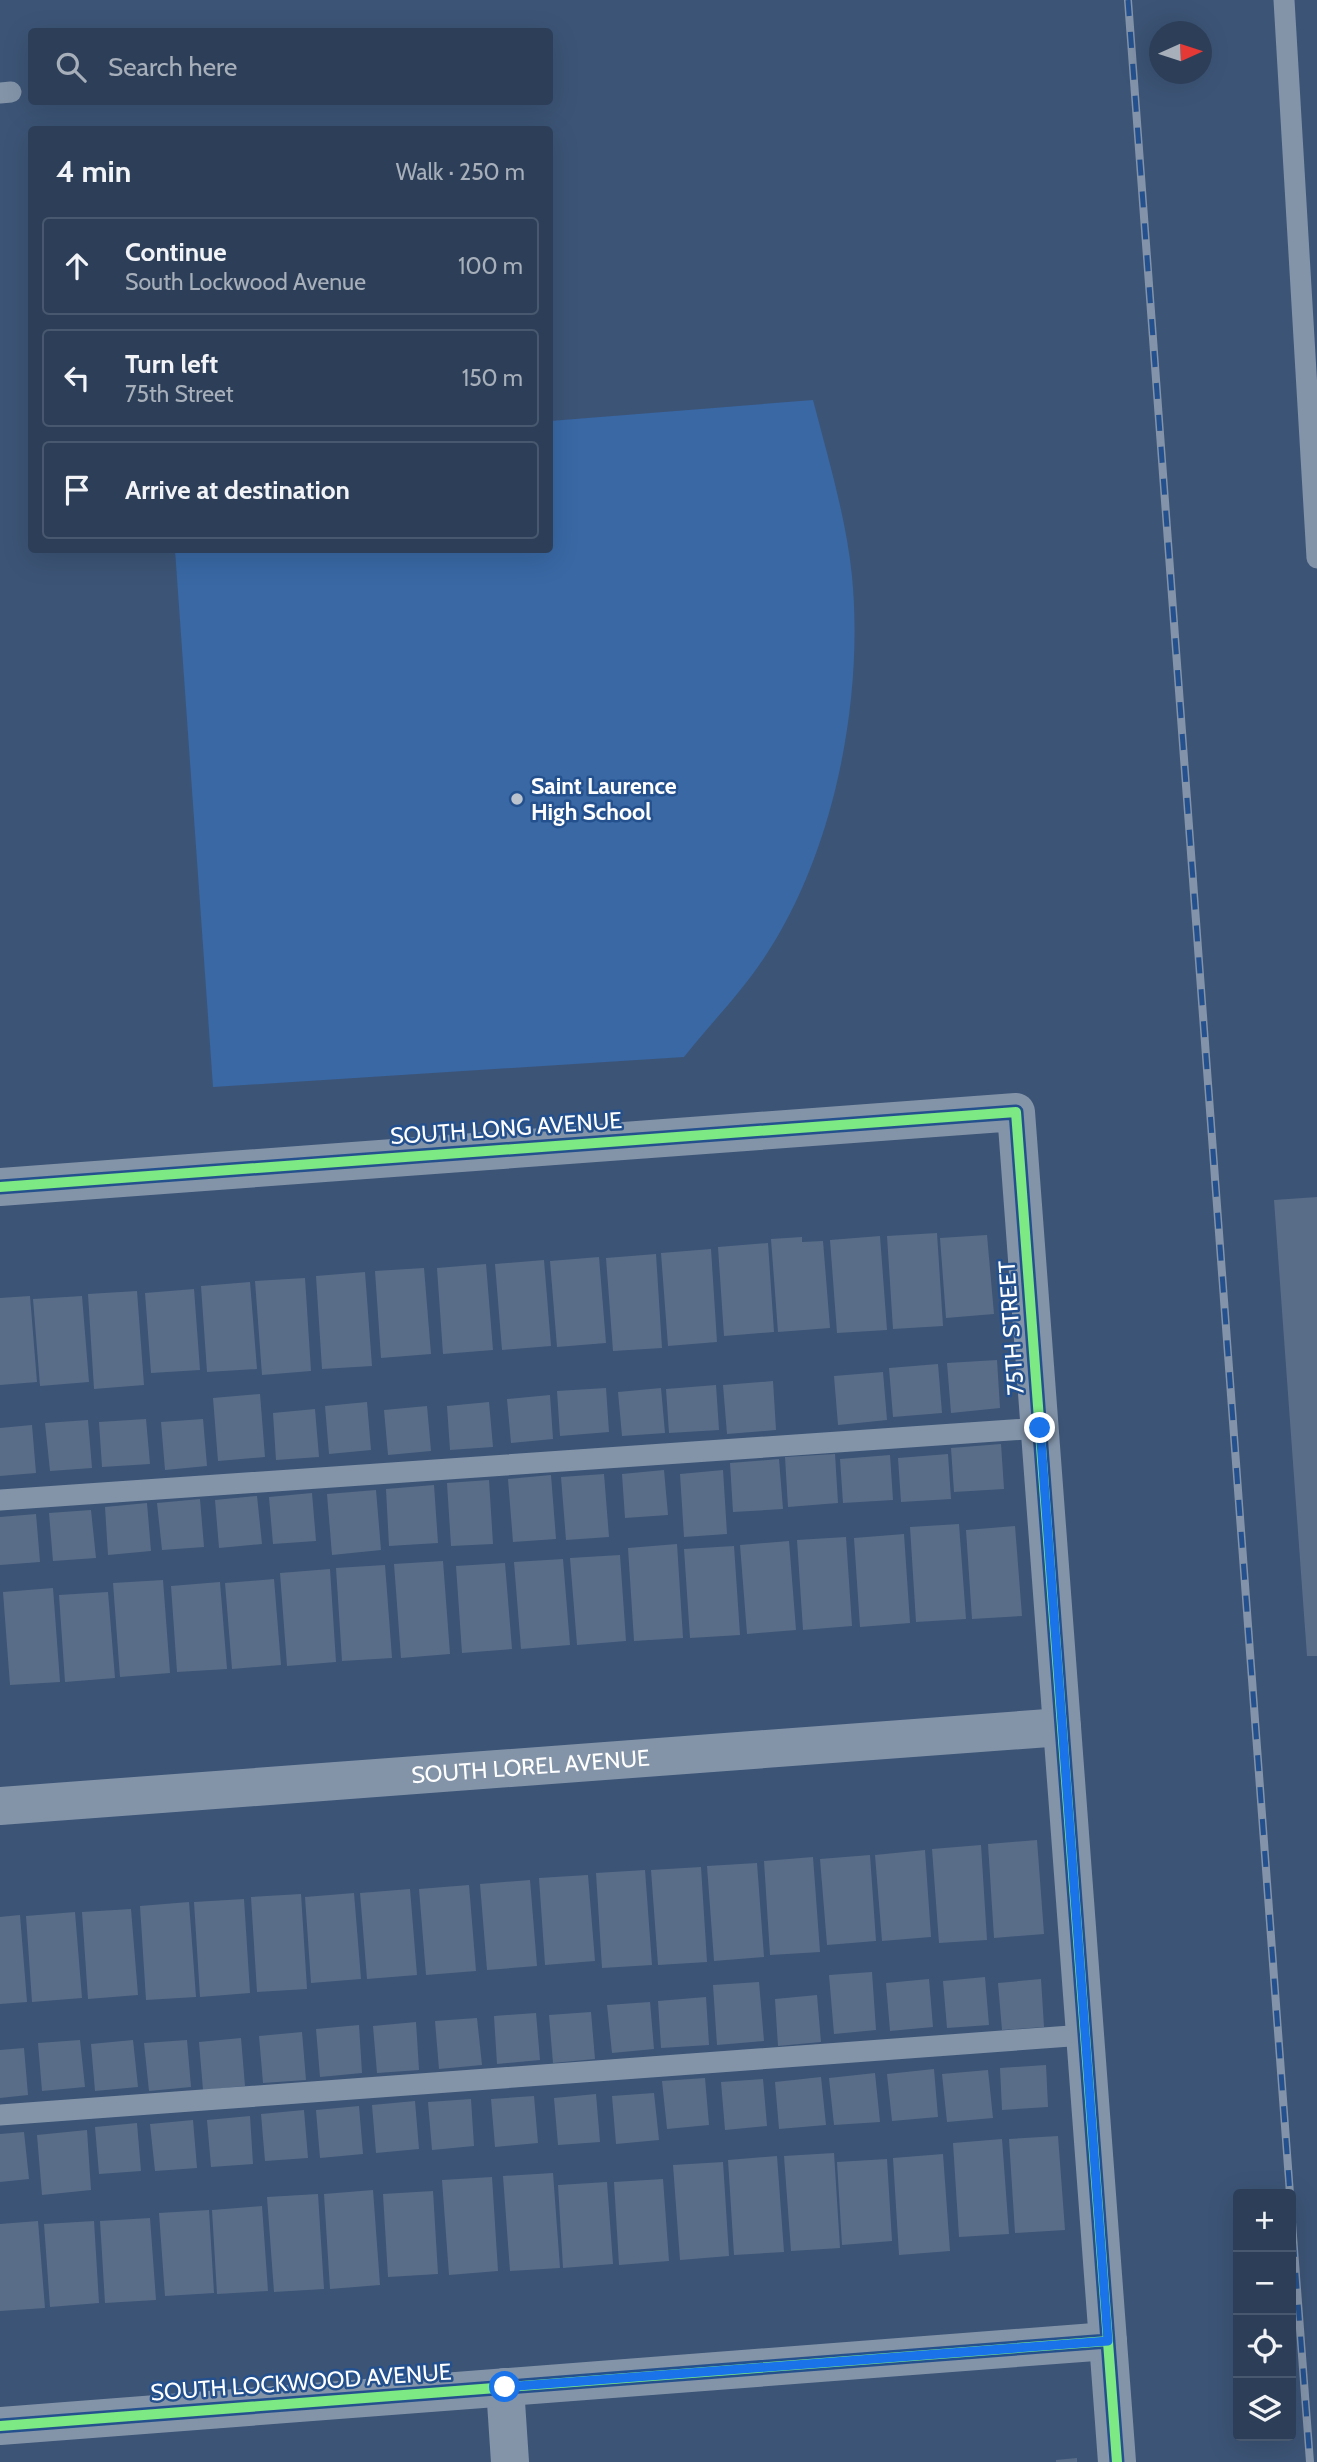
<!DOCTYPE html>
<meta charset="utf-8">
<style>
:root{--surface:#2d3f58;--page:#394a61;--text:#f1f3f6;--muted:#a7afba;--line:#48586e}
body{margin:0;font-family:Cabin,sans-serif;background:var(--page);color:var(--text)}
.controls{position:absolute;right:21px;bottom:21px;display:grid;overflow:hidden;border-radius:7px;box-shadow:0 7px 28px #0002}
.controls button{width:63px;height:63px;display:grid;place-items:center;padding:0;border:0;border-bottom:2px solid var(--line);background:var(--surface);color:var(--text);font:35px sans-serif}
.compass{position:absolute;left:1149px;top:21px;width:63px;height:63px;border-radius:50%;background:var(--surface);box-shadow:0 7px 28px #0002;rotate:87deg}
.stop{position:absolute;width:21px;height:21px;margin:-16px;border:5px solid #1a73e8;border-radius:50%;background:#fff}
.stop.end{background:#1a73e8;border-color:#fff;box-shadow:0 2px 7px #0008}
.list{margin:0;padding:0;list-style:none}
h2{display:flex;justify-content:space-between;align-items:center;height:91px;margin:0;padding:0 28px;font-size:30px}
h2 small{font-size:23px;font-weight:400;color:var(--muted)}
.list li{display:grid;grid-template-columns:46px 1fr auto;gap:21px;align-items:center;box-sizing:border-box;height:98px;margin:0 14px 14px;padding:0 14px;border:2px solid var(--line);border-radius:7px}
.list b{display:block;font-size:26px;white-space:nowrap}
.list p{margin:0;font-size:23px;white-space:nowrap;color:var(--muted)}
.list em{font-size:23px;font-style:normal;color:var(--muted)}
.icon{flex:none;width:38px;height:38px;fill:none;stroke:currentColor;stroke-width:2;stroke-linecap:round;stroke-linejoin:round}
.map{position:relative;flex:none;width:1317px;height:2462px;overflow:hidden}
.search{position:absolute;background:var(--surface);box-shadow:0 7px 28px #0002;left:28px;top:28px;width:525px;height:77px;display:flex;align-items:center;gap:18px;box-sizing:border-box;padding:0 24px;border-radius:7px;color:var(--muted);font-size:26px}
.panel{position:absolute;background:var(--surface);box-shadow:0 7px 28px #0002;left:28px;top:126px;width:525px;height:427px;border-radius:7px}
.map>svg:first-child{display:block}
.green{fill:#3968a4}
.building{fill:#596d88}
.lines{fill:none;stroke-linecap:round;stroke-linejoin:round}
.lane{stroke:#8394a9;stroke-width:21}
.street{stroke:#8394a9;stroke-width:38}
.rail-casing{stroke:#8393a9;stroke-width:8}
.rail{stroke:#24518e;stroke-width:5;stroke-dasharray:16;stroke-linecap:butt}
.cycleway-casing{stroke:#24518e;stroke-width:15}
.cycleway{stroke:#7ce984;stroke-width:10}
.route{stroke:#1a73e8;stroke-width:9}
.poi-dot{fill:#bbc3cf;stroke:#24518e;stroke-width:2.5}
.labels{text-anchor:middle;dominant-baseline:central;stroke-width:5;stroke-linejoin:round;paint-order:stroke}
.poi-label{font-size:23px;font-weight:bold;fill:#fff;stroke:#24518e;text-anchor:start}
.street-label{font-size:23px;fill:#fff;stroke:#24518e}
</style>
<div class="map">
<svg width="1317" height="2462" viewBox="0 0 1317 2462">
<rect width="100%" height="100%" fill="#3c5476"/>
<path class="green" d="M 813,400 C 828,458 846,517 852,576 C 864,700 834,854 764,958 C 741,993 710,1024 684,1057 L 213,1087 L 175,550 L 550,550 L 550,421 Z"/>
<path class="building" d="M 1317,1197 L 1317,1656 L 1307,1656 L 1274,1200 Z
M 937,1233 L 943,1326 L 893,1329 L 887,1236 Z
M 987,1235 L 994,1314 L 946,1318 L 940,1238 Z
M 880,1236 L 887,1330 L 837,1333 L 830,1240 Z
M 802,1237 L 802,1242 L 823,1241 L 830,1328 L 778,1332 L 771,1239 Z
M 768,1243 L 774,1332 L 724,1336 L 718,1247 Z
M 711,1249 L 717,1342 L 668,1346 L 661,1253 Z
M 656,1254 L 662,1348 L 613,1351 L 606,1258 Z
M 599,1257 L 606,1343 L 557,1347 L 550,1261 Z
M 544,1260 L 551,1346 L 502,1350 L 495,1264 Z
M 486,1264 L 493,1350 L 443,1354 L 437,1268 Z
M 424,1268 L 431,1354 L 381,1358 L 375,1271 Z
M 365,1272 L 372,1366 L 322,1369 L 316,1276 Z
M 305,1278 L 311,1371 L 262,1375 L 255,1281 Z
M 250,1282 L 257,1369 L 207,1372 L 201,1286 Z
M 194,1289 L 200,1370 L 151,1373 L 145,1293 Z
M 137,1291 L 144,1385 L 94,1389 L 88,1294 Z
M 30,1296 L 37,1382 L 0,1385 L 0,1298 Z
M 82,1296 L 89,1382 L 40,1386 L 33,1299 Z
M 997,1360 L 1000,1408 L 951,1413 L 947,1363 Z
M 938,1364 L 942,1413 L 893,1417 L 889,1368 Z
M 883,1372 L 887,1420 L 838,1425 L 834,1376 Z
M 773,1381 L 776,1430 L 727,1434 L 723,1385 Z
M 716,1385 L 719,1430 L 669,1433 L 666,1389 Z
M 606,1388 L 609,1432 L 560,1436 L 557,1391 Z
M 661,1388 L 665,1433 L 622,1436 L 618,1392 Z
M 260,1394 L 265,1457 L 218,1461 L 213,1398 Z
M 550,1395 L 553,1439 L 511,1443 L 507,1399 Z
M 367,1402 L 371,1450 L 329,1454 L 325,1406 Z
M 489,1402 L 493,1447 L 450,1450 L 447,1406 Z
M 427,1406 L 431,1451 L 388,1455 L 384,1410 Z
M 315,1409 L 319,1457 L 276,1460 L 273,1413 Z
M 146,1419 L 150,1464 L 102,1467 L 99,1422 Z
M 203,1419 L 207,1466 L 165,1470 L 161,1422 Z
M 88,1420 L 92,1468 L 50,1471 L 45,1423 Z
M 32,1425 L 36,1473 L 0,1476 L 0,1428 Z
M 1001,1444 L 1004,1489 L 954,1492 L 951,1448 Z
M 835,1454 L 838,1503 L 788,1507 L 785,1457 Z
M 948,1454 L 951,1499 L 901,1502 L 898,1458 Z
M 890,1455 L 893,1500 L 843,1503 L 840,1459 Z
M 779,1459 L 783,1509 L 733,1512 L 730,1463 Z
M 664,1470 L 668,1515 L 625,1518 L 622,1474 Z
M 723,1470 L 727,1534 L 684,1537 L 680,1474 Z
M 604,1474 L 609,1537 L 566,1540 L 561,1477 Z
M 551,1475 L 556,1539 L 513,1542 L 508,1479 Z
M 489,1480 L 493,1544 L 451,1546 L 447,1483 Z
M 434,1485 L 438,1543 L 389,1546 L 386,1489 Z
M 376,1490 L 381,1550 L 332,1555 L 327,1494 Z
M 312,1493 L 316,1541 L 273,1544 L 269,1497 Z
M 257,1496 L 262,1544 L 219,1548 L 215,1500 Z
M 200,1499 L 204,1547 L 162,1550 L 157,1503 Z
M 147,1503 L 151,1551 L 108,1555 L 105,1507 Z
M 91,1510 L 96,1558 L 53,1561 L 49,1513 Z
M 36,1514 L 40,1562 L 0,1565 L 0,1517 Z
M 959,1524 L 966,1619 L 916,1622 L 910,1527 Z
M 1015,1526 L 1022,1616 L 972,1619 L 966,1530 Z
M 904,1534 L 910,1623 L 860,1627 L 854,1538 Z
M 846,1537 L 852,1626 L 803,1630 L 797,1540 Z
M 789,1541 L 796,1630 L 747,1634 L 740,1545 Z
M 677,1544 L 683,1638 L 634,1641 L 628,1548 Z
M 734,1546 L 740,1635 L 690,1638 L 684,1549 Z
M 620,1555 L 626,1641 L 577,1645 L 570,1558 Z
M 563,1559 L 570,1645 L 521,1649 L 514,1562 Z
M 443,1561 L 450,1654 L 401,1658 L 394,1564 Z
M 505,1563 L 512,1649 L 462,1653 L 456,1566 Z
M 385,1565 L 392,1658 L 342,1661 L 336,1568 Z
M 330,1569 L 336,1662 L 287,1666 L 280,1573 Z
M 274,1579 L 281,1665 L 232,1669 L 225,1583 Z
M 163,1580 L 170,1673 L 120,1677 L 113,1583 Z
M 220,1582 L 227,1669 L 177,1672 L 171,1586 Z
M 53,1588 L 60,1682 L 10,1685 L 3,1592 Z
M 108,1592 L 115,1678 L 65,1682 L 59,1595 Z
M 1037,1840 L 1044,1934 L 994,1938 L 988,1844 Z
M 981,1845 L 987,1940 L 939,1943 L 932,1849 Z
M 925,1850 L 931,1937 L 882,1941 L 875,1855 Z
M 870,1855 L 876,1941 L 827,1945 L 820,1859 Z
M 813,1857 L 820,1952 L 770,1955 L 764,1861 Z
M 757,1863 L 764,1957 L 714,1961 L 707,1866 Z
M 701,1867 L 707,1962 L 658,1965 L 651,1870 Z
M 645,1870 L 652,1965 L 602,1968 L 596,1873 Z
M 588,1875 L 595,1961 L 545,1965 L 539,1878 Z
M 530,1880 L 537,1966 L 487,1970 L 480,1884 Z
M 469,1885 L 476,1971 L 426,1975 L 419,1889 Z
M 410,1889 L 417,1975 L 367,1979 L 360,1893 Z
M 354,1893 L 361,1979 L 311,1983 L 305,1897 Z
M 301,1894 L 307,1989 L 257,1992 L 251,1897 Z
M 244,1899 L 250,1993 L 200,1997 L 194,1902 Z
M 189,1902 L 196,1997 L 146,2000 L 140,1906 Z
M 131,1909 L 138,1995 L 88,1999 L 82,1912 Z
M 75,1912 L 82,1998 L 32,2002 L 26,1916 Z
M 20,1915 L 27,2002 L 0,2004 L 0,1917 Z
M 872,1972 L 876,2030 L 834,2034 L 829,1975 Z
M 985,1977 L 989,2025 L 947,2028 L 943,1981 Z
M 929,1979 L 933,2027 L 890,2031 L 886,1983 Z
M 1041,1979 L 1044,2027 L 1002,2030 L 998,1983 Z
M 759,1982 L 764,2041 L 717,2045 L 713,1985 Z
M 817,1995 L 821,2042 L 778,2046 L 775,1999 Z
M 706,1997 L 709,2045 L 661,2048 L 658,2001 Z
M 650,2002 L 654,2049 L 612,2053 L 607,2005 Z
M 591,2012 L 595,2059 L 553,2063 L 549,2015 Z
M 536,2013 L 540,2060 L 497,2064 L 494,2016 Z
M 477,2018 L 482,2065 L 439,2069 L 435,2021 Z
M 416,2022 L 419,2070 L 377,2073 L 373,2026 Z
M 359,2025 L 362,2073 L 320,2077 L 316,2029 Z
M 302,2032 L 306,2080 L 263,2083 L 259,2036 Z
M 241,2038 L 245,2086 L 203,2090 L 199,2042 Z
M 80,2040 L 85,2087 L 42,2091 L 38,2043 Z
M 133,2040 L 138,2087 L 95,2091 L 91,2044 Z
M 187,2040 L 191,2087 L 149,2091 L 144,2043 Z
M 24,2048 L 28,2095 L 0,2098 L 0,2050 Z
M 1046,2065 L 1048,2107 L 1002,2110 L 1000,2068 Z
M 934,2069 L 938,2117 L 892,2121 L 887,2074 Z
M 988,2070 L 993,2118 L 947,2122 L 942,2074 Z
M 875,2073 L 880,2122 L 834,2125 L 829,2078 Z
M 821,2077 L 826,2125 L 779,2129 L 775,2082 Z
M 705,2078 L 709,2125 L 667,2129 L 662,2081 Z
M 763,2079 L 767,2126 L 725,2130 L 721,2082 Z
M 654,2093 L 659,2140 L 616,2144 L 612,2096 Z
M 596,2094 L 600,2142 L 558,2145 L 554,2098 Z
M 534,2096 L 538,2143 L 495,2147 L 491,2099 Z
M 471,2099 L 474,2146 L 432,2150 L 428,2102 Z
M 415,2101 L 419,2149 L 376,2153 L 372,2105 Z
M 359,2106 L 363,2154 L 320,2158 L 316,2110 Z
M 304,2110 L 308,2158 L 265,2161 L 261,2114 Z
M 250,2116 L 253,2164 L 211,2167 L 207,2120 Z
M 193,2120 L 197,2168 L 155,2171 L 150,2124 Z
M 137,2123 L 141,2171 L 99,2174 L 95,2127 Z
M 87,2130 L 91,2190 L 42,2195 L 37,2135 Z
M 24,2132 L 29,2179 L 0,2182 L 0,2134 Z
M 1058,2136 L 1065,2230 L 1015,2233 L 1009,2139 Z
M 1002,2139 L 1009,2234 L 959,2237 L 953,2143 Z
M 834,2153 L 840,2248 L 791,2251 L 784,2156 Z
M 943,2154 L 950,2251 L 899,2255 L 893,2158 Z
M 777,2156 L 784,2252 L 734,2255 L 728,2160 Z
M 887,2159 L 892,2241 L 842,2245 L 837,2162 Z
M 723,2162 L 729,2256 L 680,2260 L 673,2165 Z
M 553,2173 L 560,2268 L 510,2271 L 503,2176 Z
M 492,2177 L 498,2271 L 449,2275 L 442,2180 Z
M 663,2179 L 669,2261 L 619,2265 L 614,2182 Z
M 607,2182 L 613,2264 L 563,2268 L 558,2185 Z
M 373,2190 L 380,2285 L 330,2289 L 324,2194 Z
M 433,2191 L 438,2274 L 388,2277 L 383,2194 Z
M 318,2194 L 324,2289 L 274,2292 L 267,2197 Z
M 262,2206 L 268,2291 L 217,2294 L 212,2210 Z
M 209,2210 L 214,2293 L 165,2296 L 159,2213 Z
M 150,2218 L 156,2300 L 105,2303 L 100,2221 Z
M 38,2221 L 45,2308 L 0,2311 L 0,2224 Z
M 94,2221 L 99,2303 L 50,2307 L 44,2224 Z
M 1077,2458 L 1077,2462 L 1056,2462 L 1056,2460 Z"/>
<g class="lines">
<path class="lane" d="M 1284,0 L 1317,558
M 0,93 L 11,92
M 0,1500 L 1040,1428
M 0,2115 L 1084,2035"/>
<g class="street">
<path d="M 0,1187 L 1016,1112 L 1117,2462"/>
<path id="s1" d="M 0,1806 L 1062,1727"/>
<path d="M 505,2387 L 510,2462"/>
<path d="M 0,2426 L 1108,2341"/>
</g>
<defs>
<path id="rail" d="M 1128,0 L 1290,2194
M 1291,2209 L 1310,2462"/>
</defs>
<use href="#rail" class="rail-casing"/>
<use href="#rail" class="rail"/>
<defs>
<path id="cycleway" d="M 0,1187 L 1016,1112 L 1117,2462
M 0,2426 L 1108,2341"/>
</defs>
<use href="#cycleway" class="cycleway-casing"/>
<use href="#cycleway" class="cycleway"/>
</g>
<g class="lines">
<path class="route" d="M 505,2387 L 1108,2341 L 1040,1428"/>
</g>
<circle class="poi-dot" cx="517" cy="799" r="7"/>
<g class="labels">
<g class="poi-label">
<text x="531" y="786">Saint Laurence<tspan x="531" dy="26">High School</tspan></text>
</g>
<g class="street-label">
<text transform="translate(506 1128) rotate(-4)">SOUTH LONG AVENUE</text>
<text transform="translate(1011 1328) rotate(-94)">75TH STREET</text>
<text stroke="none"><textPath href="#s1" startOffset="532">SOUTH LOREL AVENUE</textPath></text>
<text transform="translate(301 2382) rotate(-4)">SOUTH LOCKWOOD AVENUE</text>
</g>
</g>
</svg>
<div class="controls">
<button>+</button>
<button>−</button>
<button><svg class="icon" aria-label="locate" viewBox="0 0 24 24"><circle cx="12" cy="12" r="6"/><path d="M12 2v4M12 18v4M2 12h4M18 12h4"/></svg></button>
<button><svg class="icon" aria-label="layers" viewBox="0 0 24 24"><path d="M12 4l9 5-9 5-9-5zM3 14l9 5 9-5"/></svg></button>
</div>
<svg class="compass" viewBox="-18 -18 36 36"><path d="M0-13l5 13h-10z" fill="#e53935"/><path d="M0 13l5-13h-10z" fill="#a7afba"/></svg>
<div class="stop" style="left:505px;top:2387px"></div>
<div class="stop end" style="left:1040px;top:1428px"></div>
<div class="search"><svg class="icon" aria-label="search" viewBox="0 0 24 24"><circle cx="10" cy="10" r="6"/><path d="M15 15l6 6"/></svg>Search here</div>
<section class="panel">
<h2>4 min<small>Walk · 250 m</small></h2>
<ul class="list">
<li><svg class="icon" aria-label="ahead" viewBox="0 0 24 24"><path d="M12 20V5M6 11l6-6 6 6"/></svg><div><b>Continue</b><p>South Lockwood Avenue</p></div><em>100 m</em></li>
<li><svg class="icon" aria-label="left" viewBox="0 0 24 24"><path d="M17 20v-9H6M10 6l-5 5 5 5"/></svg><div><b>Turn left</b><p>75th Street</p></div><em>150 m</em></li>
<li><svg class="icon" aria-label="arrive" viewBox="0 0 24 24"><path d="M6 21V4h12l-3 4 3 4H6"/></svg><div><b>Arrive at destination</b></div></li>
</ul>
</section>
</div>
